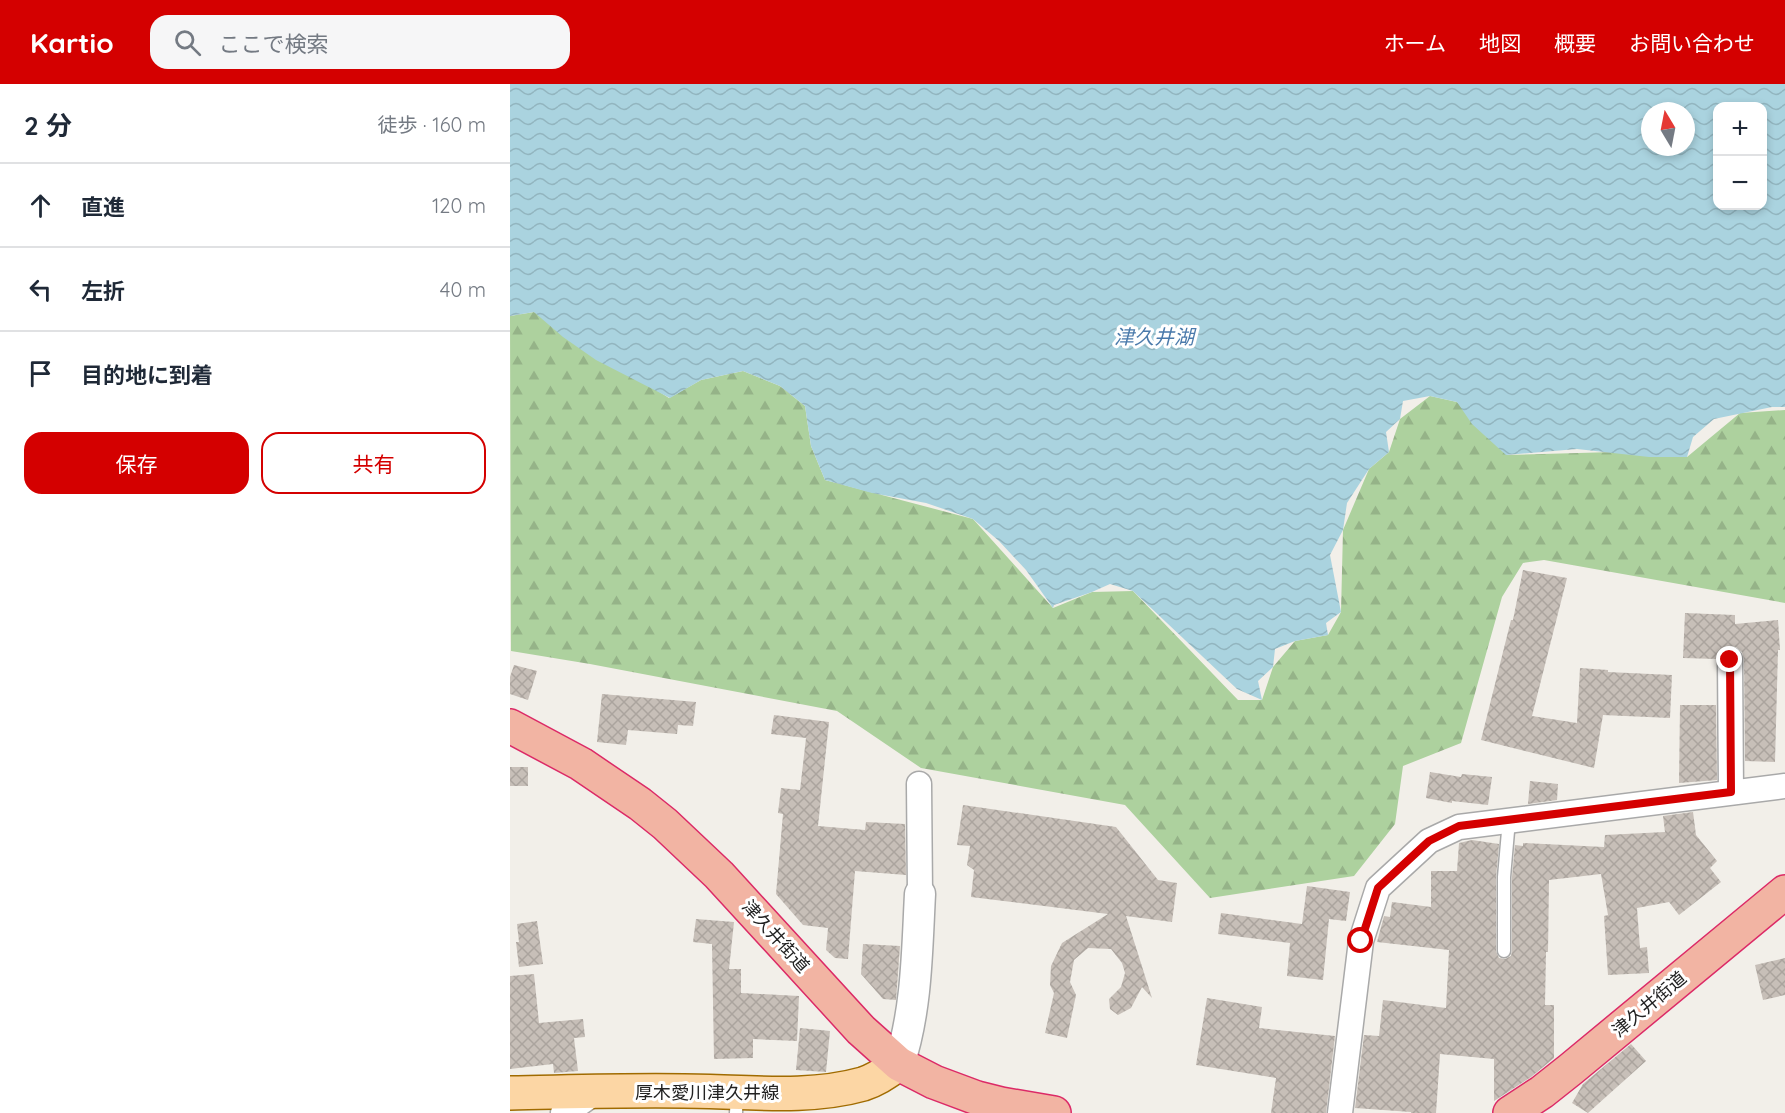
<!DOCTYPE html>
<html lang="ja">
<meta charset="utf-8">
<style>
:root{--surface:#fff;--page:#f6f6f7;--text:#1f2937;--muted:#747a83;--line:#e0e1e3;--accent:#d40000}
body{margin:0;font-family:Quicksand,"Noto Sans JP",sans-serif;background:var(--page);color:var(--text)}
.controls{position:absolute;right:18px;top:18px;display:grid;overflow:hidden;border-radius:12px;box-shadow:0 3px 9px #0003}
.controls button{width:54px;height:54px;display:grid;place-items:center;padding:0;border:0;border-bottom:2px solid var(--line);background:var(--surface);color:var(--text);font:30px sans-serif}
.compass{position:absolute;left:1131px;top:18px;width:54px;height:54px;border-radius:50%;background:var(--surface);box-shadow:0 3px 9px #0003;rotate:350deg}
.stop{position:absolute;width:18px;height:18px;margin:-14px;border:4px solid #d40000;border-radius:50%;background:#fff}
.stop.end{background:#d40000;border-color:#fff;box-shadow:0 2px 6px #0008}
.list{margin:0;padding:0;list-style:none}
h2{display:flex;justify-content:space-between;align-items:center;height:78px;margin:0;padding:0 24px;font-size:26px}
h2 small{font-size:20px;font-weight:400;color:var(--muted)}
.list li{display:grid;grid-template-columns:39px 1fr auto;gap:18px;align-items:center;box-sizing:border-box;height:84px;padding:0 24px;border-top:2px solid var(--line)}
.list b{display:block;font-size:22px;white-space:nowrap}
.list em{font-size:20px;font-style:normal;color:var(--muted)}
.actions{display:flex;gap:12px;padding:18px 24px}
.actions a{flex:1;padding:14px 0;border:2px solid var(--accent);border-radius:18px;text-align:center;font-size:21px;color:var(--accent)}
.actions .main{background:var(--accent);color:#fff}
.icon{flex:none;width:33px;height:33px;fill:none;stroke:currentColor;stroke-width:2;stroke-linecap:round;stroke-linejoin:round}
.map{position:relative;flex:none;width:1275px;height:1029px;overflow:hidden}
header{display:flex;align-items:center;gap:36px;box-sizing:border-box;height:84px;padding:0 30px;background:var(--accent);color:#fff}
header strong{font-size:28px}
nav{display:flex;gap:33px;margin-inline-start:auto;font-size:21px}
.search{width:420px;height:54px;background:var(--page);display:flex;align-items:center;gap:15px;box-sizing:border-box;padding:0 21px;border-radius:18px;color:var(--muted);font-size:22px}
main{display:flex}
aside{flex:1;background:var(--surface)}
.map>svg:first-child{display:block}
.forest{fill:url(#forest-firs)}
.water{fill:url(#water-waves);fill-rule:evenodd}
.building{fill:url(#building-cross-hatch)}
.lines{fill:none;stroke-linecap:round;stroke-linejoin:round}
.service-casing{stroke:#a9a9a9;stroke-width:15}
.minor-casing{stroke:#a9a9a9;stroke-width:27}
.tertiary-casing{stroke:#a9a9a9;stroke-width:33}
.primary-casing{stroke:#a06b00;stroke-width:36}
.trunk-casing{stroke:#dc2a67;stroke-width:36}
.service{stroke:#fff;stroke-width:12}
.minor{stroke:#fff;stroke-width:24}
.tertiary{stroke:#fff;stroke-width:30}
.primary{stroke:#fcd6a4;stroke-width:33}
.trunk{stroke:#f2b4a3;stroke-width:33}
.route{stroke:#d40000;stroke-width:8}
.labels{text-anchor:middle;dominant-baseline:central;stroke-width:6;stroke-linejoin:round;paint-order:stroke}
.street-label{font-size:18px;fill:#222;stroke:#fff}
.water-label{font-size:20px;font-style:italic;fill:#4a7aab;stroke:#fff}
</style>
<header>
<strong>Kartio</strong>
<div class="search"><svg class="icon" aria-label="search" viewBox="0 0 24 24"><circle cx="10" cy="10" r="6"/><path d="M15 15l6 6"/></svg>ここで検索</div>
<nav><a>ホーム</a><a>地図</a><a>概要</a><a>お問い合わせ</a></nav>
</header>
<main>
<aside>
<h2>2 分<small>徒歩 · 160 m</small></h2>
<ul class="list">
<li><svg class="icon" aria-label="ahead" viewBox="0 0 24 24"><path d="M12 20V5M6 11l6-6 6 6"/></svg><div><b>直進</b></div><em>120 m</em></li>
<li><svg class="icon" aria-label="left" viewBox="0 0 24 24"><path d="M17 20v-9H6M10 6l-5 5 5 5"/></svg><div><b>左折</b></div><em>40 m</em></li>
<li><svg class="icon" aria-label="arrive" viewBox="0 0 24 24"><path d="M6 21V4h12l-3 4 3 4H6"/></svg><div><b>目的地に到着</b></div></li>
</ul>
<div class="actions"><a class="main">保存</a><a>共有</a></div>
</aside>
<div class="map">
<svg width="1275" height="1029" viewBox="0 0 1275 1029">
<defs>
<pattern id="forest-firs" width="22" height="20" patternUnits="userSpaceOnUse" patternTransform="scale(1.5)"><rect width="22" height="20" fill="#add19e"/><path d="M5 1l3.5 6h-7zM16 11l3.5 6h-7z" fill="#95b388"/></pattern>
<pattern id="water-waves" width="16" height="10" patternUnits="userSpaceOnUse" patternTransform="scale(1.5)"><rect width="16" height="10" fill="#aad3df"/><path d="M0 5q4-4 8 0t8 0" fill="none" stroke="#92b5bf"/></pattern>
<pattern id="building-cross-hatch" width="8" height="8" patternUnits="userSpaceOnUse" patternTransform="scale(1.5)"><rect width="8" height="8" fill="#c7bfb8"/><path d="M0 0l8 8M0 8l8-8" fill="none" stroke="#aba49e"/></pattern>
</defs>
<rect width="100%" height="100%" fill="#f2efe9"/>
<path class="forest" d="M 24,228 L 159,314 L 191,296 L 233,287 L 270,302 L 295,322 L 301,362 L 315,396 L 463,435 L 543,524 L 582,508 L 623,507 L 728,616 L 752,616 L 763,583 L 785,557 L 818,551 L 831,528 L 833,446 L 859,385 L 879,368 L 890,335 L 920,312 L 947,318 L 997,371 L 1104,368 L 1177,373 L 1230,329 L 1275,326 L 1275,519 L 1034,476 L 1013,479 L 992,513 L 951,659 L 893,682 L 885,740 L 844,792 L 700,814 L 615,721 L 411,684 L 327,627 L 80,580 L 1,567 L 0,232 Z"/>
<path class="water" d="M 0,0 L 1275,0 L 1275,323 L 1262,323 L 1204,335 L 1183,353 L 1177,373 L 1139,373 L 1067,365 L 996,371 L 962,340 L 947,318 L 920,312 L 893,317 L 890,335 L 876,348 L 879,368 L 859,385 L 837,419 L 833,446 L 820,471 L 831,528 L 816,539 L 818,551 L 785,557 L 765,565 L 763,583 L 748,597 L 752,616 L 727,605 L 623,507 L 600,500 L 582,508 L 544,521 L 543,524 L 516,486 L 489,457 L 463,435 L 416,419 L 362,409 L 315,396 L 301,362 L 295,322 L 270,302 L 233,287 L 191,296 L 160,314 L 86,276 L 53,253 L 24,228 L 0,232 ZM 1208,22 L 1252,22 L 1252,122 L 1208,122 ZM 1140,27 L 1176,27 L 1176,63 L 1140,63 Z"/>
<path class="building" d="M 1013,486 L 1057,494 L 1022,632 L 1067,639 L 1070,584 L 1098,586 L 1098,588 L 1162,591 L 1160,634 L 1093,631 L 1084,684 L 971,656 L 1001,536 L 1003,536 Z
M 1175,529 L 1225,531 L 1225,540 L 1268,536 L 1270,566 L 1268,566 L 1265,678 L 1235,677 L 1234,576 L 1232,568 L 1226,563 L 1219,562 L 1212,564 L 1207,570 L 1206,575 L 1173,574 Z
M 4,581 L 27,587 L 18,616 L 0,610 L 0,593 Z
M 92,610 L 186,618 L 183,642 L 168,641 L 167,650 L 118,646 L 116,661 L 87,658 Z
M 1170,621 L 1206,621 L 1207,696 L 1169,699 Z
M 264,631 L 319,638 L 308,742 L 355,746 L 356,738 L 395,740 L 396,791 L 345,787 L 338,875 L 325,874 L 316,866 L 318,844 L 293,841 L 266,810 L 273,730 L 268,729 L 271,704 L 290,706 L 296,654 L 261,650 Z
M 0,683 L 18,683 L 18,702 L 0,702 Z
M 920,688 L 951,693 L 952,690 L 982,693 L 978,721 L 942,717 L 942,719 L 916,714 Z
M 1020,697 L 1048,700 L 1047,716 L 1018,720 Z
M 453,721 L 606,743 L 648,796 L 667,799 L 662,838 L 616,832 L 642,914 L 632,903 L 621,924 L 608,931 L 600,925 L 599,915 L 611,903 L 615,889 L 612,879 L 601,865 L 578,864 L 564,876 L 560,898 L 566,911 L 557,954 L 535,949 L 544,909 L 540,901 L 541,882 L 552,859 L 598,830 L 461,813 L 464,786 L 457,781 L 460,762 L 447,761 Z
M 1183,728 L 1186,751 L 1207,777 L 1200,784 L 1211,798 L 1169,831 L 1159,818 L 1127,824 L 1130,864 L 1137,863 L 1139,889 L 1098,891 L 1094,832 L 1098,831 L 1091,790 L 1039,796 L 1038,868 L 1036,868 L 1035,921 L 1044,921 L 1044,974 L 1021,993 L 984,1017 L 984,975 L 930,970 L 926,1029 L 901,1029 L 901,1028 L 845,1024 L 854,951 L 869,952 L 873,916 L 936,924 L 939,866 L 867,858 L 874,832 L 880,833 L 882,818 L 921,823 L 921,787 L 947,787 L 949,759 L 962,756 L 989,760 L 986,793 L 986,867 L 989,874 L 995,875 L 1001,872 L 1002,867 L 1002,793 L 1005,761 L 1013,762 L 1013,759 L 1094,763 L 1095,751 L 1155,748 L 1153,732 Z
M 797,802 L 840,808 L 836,837 L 819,835 L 813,896 L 777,892 L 780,859 L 708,850 L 711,829 L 792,840 Z
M 186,835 L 224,838 L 219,885 L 231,885 L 231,909 L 289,912 L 287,957 L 243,955 L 243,974 L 204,975 L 202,860 L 183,858 Z
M 27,837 L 33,880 L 9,883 L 6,858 L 9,858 L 7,840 Z
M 353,860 L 390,862 L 386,916 L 373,915 L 351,890 Z
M 1275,874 L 1275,911 L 1253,916 L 1245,881 Z
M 24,890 L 29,939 L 73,935 L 75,953 L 64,954 L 68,987 L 44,989 L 43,980 L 0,985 L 0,892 Z
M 697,914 L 752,923 L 749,944 L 825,952 L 816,1029 L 761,1029 L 766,994 L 686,981 Z
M 290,944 L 320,947 L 316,988 L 286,986 Z
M 1121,960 L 1136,977 L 1078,1029 L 1062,1019 L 1073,1000 Z"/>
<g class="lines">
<defs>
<path id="service" d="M 994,867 L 994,793 L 999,736
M 226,1029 L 227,1009"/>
<path id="minor" d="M 1220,576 L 1221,708
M 409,700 L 410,810
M 53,1029 L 60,1026 L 86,1008
M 830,1029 L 851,857 L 868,804 L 919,757 L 949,743 L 1275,702"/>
<path id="tertiary" d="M 389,980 C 407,926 407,866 410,810"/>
<path id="primary" d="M 0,1009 C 58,1008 116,1006 174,1007 C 233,1007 296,1016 353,1000 C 366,996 377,988 389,980"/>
<path id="trunk" d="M 0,642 L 71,680 L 130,720 L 155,740 L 209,791 L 351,946 L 389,980 L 424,998 L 467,1014 L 491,1020 L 544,1029
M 1000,1029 L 1032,1008 L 1061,985 L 1275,808"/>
</defs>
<use href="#service" class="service-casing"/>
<use href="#minor" class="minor-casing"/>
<use href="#tertiary" class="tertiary-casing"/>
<use href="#primary" class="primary-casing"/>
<use href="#trunk" class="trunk-casing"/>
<use href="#service" class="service"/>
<use href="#minor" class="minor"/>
<use href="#tertiary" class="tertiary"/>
<use href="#primary" class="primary"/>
<use href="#trunk" class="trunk"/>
</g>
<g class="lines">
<path class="route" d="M 851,857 L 868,804 L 919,757 L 949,742 L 1221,708 L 1220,576"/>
</g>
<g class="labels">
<g class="street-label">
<text transform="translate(266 852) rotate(48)">津久井街道</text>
<text transform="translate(1139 920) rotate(-40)">津久井街道</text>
<text x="197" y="1008">厚木愛川津久井線</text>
</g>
<g class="water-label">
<text x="644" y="252">津久井湖</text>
</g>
</g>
</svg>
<div class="controls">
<button>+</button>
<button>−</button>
</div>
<svg class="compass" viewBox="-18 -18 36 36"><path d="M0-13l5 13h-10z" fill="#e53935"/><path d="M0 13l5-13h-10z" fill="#747a83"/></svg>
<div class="stop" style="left:851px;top:857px"></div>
<div class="stop end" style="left:1220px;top:576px"></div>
</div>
</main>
